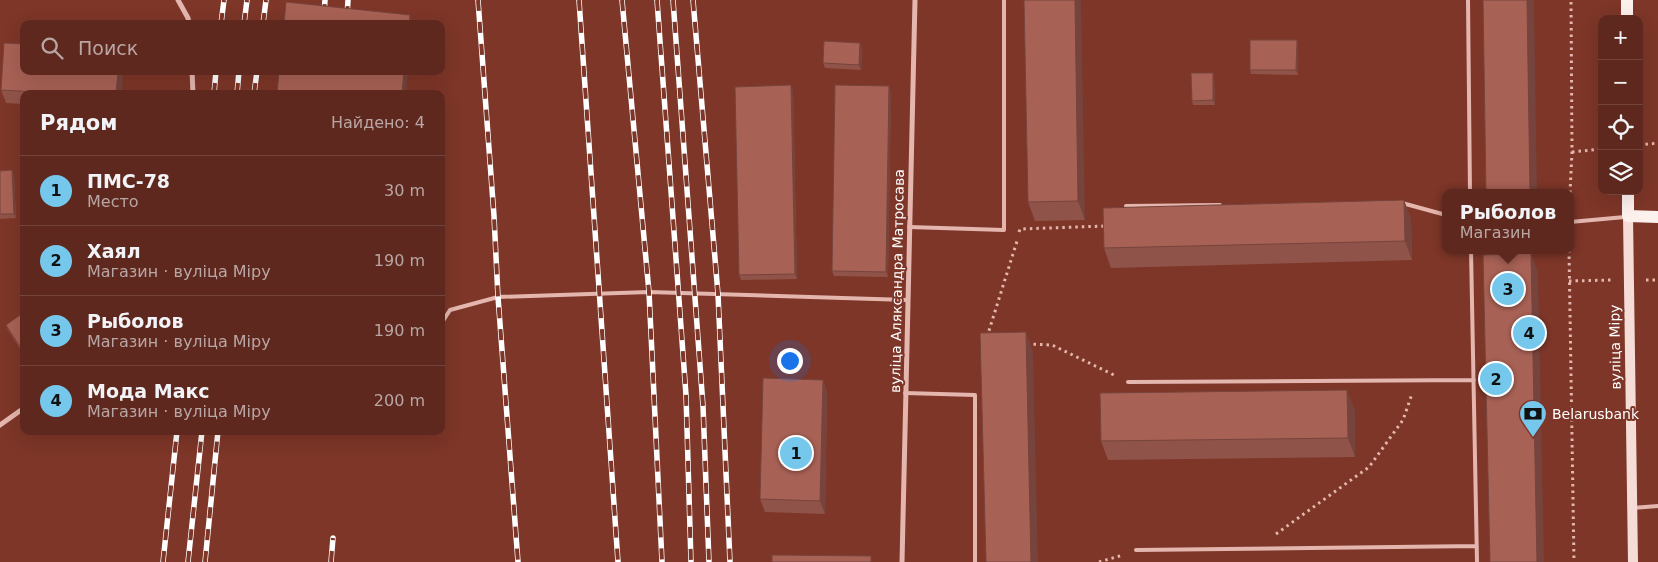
<!DOCTYPE html>
<html lang="ru">
<meta charset="utf-8">
<style>
:root{--surface:#5e281e;--page:#643027;--text:#f1f3f6;--muted:#b9a6a4;--line:#73443c;--accent:#75c8eb}
body{margin:0;font-family:"DejaVu Sans",sans-serif;background:var(--page);color:var(--text)}
.controls{position:absolute;right:15px;top:15px;display:grid;overflow:hidden;border-radius:10px;box-shadow:0 5px 20px #0002}
.controls button{width:45px;height:45px;display:grid;place-items:center;padding:0;border:0;border-bottom:1px solid var(--line);background:var(--surface);color:var(--text);font:25px sans-serif}
.you{position:absolute;left:789px;top:360px;width:18px;height:18px;margin:-12px;border:4px solid #fff;border-radius:50%;background:#1a73e8;box-shadow:0 0 0 8px #1a73e833}
.badge{display:grid;place-items:center;width:32px;height:32px;border-radius:50%;background:var(--accent);color:#111;font-size:16px;font-weight:700}
.pin{position:absolute;translate:-50% -50%;border:2px solid #fff;box-shadow:0 1px 5px #0006}
.popup{position:absolute;left:1442px;top:189px;width:132px;height:65px;box-sizing:border-box;display:grid;place-content:center;border-radius:10px;background:var(--surface);filter:drop-shadow(0 1px 4px #0005);font-size:16px;white-space:nowrap;color:var(--muted)}
.popup b{font-size:19px;color:var(--text)}
.popup::after{content:'';position:absolute;left:50%;top:100%;margin-left:-10px;border:10px solid transparent;border-top-color:var(--surface)}
.list{margin:0;padding:0;list-style:none}
h2{display:flex;justify-content:space-between;align-items:center;height:65px;margin:0;padding:0 20px;font-size:21px}
h2 small{font-size:16px;font-weight:400;color:var(--muted)}
.list li{display:grid;grid-template-columns:32px 1fr auto;gap:15px;align-items:center;box-sizing:border-box;height:70px;padding:0 20px;border-top:1px solid var(--line)}
.list b{display:block;font-size:19px;white-space:nowrap}
.list p{margin:0;font-size:16px;white-space:nowrap;color:var(--muted)}
.list em{font-size:16px;font-style:normal;color:var(--muted)}
.icon{flex:none;width:28px;height:28px;fill:none;stroke:currentColor;stroke-width:2;stroke-linecap:round;stroke-linejoin:round}
.map{position:relative;flex:none;width:1658px;height:562px;overflow:hidden}
.search{position:absolute;background:var(--surface);box-shadow:0 5px 20px #0002;left:20px;top:20px;width:425px;height:55px;display:flex;align-items:center;gap:12px;box-sizing:border-box;padding:0 18px;border-radius:10px;color:var(--muted);font-size:19px}
.panel{position:absolute;background:var(--surface);box-shadow:0 5px 20px #0002;left:20px;top:90px;width:425px;height:345px;border-radius:10px}
.map>svg:first-child{display:block}
.lines{fill:none;stroke-linecap:round;stroke-linejoin:round}
.path{stroke:#e4b6ae;stroke-width:3;stroke-dasharray:2.5 4;stroke-linecap:butt}
.lane{stroke:#e4b6ae;stroke-width:4}
.street{stroke:#e4b6ae;stroke-width:5}
.secondary{stroke:#f5dcd7;stroke-width:10}
.primary{stroke:#fdf1ee;stroke-width:12}
.rail-casing{stroke:#fff;stroke-width:5.5}
.rail{stroke:#7d3628;stroke-width:4;stroke-dasharray:11;stroke-linecap:butt}
.wall{fill:#905349}
.shaded-wall{fill:#76443c}
.building{fill:#a86155;stroke:#76443c}
.labels{text-anchor:middle;dominant-baseline:central;stroke-width:4;stroke-linejoin:round;paint-order:stroke}
.street-label{font-size:14px;fill:#fff;stroke:#7d3628}
.poi-label{font-size:14px;fill:#fff;stroke:#7d3628;text-anchor:start}
</style>
<div class="map">
<svg width="1658" height="562" viewBox="0 0 1658 562">
<rect width="100%" height="100%" fill="#7d3628"/>
<g class="lines">
<path class="path" d="M 1639,145 L 1658,143
M 1572,152 L 1602,149
M 1570,193 L 1572,152 L 1571,0
M 1019,232 L 1020,229 L 1106,226
M 1569,250 L 1574,562
M 1646,280 L 1658,280
M 1569,281 L 1612,280
M 987,337 L 1018,238
M 1027,344 L 1052,345 L 1116,376
M 1276,534 L 1369,467 L 1403,420 L 1412,394
M 1099,562 L 1123,555"/>
<path class="lane" d="M 1468,0 L 1470,193
M 1402,203 L 1446,215
M 1126,206 L 1220,205
M 1570,222 L 1625,217
M 909,227 L 1004,230 L 1004,0
M 1471,250 L 1477,562
M 441,324 L 450,310 L 498,297 L 649,292 L 907,300
M 1128,382 L 1474,380
M 905,393 L 975,395 L 975,562
M 1632,508 L 1658,506
M 1136,550 L 1477,546"/>
<path class="street" d="M 178,0 L 188,18 L 189,24
M 192,71 L 193,94
M 0,425 L 24,408
M 902,562 L 915,0"/>
<path class="secondary" d="M 1628,216 L 1633,562"/>
<path class="primary" d="M 1627,0 L 1627,19
M 1628,191 L 1628,216 L 1658,217"/>
<defs>
<path id="rail" d="M 478,0 L 494,216 L 498,297 L 518,562
M 579,0 L 618,562
M 622,0 L 649,292 L 662,562
M 657,0 L 686,395 L 691,562
M 673,0 L 703,406 L 709,562
M 693,0 L 718,294 L 730,562
M 324,15 L 325,0
M 347,17 L 348,0
M 221,24 L 224,0
M 244,24 L 247,0
M 263,24 L 266,0
M 214,94 L 216,71
M 237,94 L 239,71
M 254,94 L 257,71
M 163,562 L 177,431
M 188,562 L 202,431
M 205,562 L 218,431
M 331,562 L 333,538"/>
</defs>
<use href="#rail" class="rail-casing"/>
<use href="#rail" class="rail"/>
</g>
<path class="wall" d="M 1024,0 L 1085,220 L 1035,221 L 1028,202 Z
M 1297,40 L 1298,45 L 1298,75 L 1251,74 L 1250,70 Z
M 862,48 L 861,70 L 825,68 L 823,63 Z
M 1214,78 L 1215,105 L 1193,105 L 1192,101 Z
M 1,90 L 122,94 L 24,94 L 24,104 L 6,103 Z
M 793,90 L 797,279 L 741,280 L 739,275 Z
M 891,91 L 888,277 L 834,276 L 832,271 Z
M 12,170 L 14,175 L 16,218 L 0,219 L 0,171 Z
M 1404,200 L 1411,220 L 1412,260 L 1111,268 L 1104,248 Z
M 24,314 L 24,355 L 8,330 L 6,325 Z
M 823,380 L 827,393 L 825,514 L 765,512 L 760,499 Z
M 1355,410 L 1355,457 L 1108,460 L 1101,441 Z"/>
<path class="shaded-wall" d="M 1075,0 L 1081,0 L 1085,220 L 1078,201 Z
M 1527,0 L 1534,0 L 1537,193 L 1530,193 Z
M 410,15 L 413,24 L 409,24 Z
M 1297,40 L 1298,45 L 1298,75 L 1296,70 Z
M 860,43 L 862,48 L 861,70 L 859,65 Z
M 118,71 L 123,71 L 122,94 L 116,94 Z
M 404,71 L 408,71 L 406,94 L 402,94 Z
M 1213,73 L 1214,78 L 1215,105 L 1213,100 Z
M 791,85 L 793,90 L 797,279 L 795,274 Z
M 889,86 L 891,91 L 888,277 L 886,272 Z
M 12,170 L 14,175 L 16,218 L 14,214 Z
M 1404,200 L 1411,220 L 1412,260 L 1405,241 Z
M 1531,253 L 1538,273 L 1544,562 L 1537,562 Z
M 1026,332 L 1033,352 L 1038,562 L 1031,562 Z
M 823,380 L 827,393 L 825,514 L 820,501 Z
M 1347,390 L 1355,410 L 1355,457 L 1348,438 Z"/>
<path class="building" d="M 1024,0 L 1075,0 L 1078,201 L 1028,202 Z
M 1483,0 L 1527,0 L 1530,193 L 1486,193 Z
M 286,2 L 410,15 L 409,24 L 284,24 Z
M 1250,40 L 1297,40 L 1296,70 L 1250,70 Z
M 824,41 L 860,43 L 859,65 L 823,63 Z
M 4,43 L 24,44 L 24,71 L 118,71 L 116,94 L 71,94 L 1,90 Z
M 279,71 L 404,71 L 402,94 L 277,94 Z
M 1191,73 L 1213,73 L 1213,100 L 1192,101 Z
M 791,85 L 795,274 L 739,275 L 735,87 Z
M 835,85 L 889,86 L 886,272 L 832,271 Z
M 12,170 L 14,214 L 0,214 L 0,171 Z
M 1404,200 L 1405,241 L 1104,248 L 1103,208 Z
M 1531,253 L 1537,562 L 1490,562 L 1483,255 Z
M 23,313 L 24,314 L 24,353 L 6,325 Z
M 1026,332 L 1031,562 L 986,562 L 980,333 Z
M 763,378 L 823,380 L 820,501 L 760,499 Z
M 1347,390 L 1348,438 L 1101,441 L 1100,393 Z
M 772,555 L 871,556 L 871,562 L 772,562 Z"/>
<defs>
<symbol id="bank-pin" viewBox="-11 -11 22 30"><path d="M0 17L-7.5 6A9.5 9.5 0 1 1 7.5 6Z" fill="#75c8eb" stroke="#7d3628"/><path d="M-6-4H6V4H-6ZM0-2.3a2.3 2.3 0 1 0 0 4.6a2.3 2.3 0 1 0 0-4.6Z" fill="#111"/></symbol>
</defs>
<g fill-rule="evenodd">
<use href="#bank-pin" x="1517" y="398" width="32" height="43"/>
</g>
<g class="labels">
<g class="street-label">
<text transform="translate(897 281) rotate(-89)">вуліца Аляксандра Матросава</text>
<text transform="translate(1615 347) rotate(-91)">вуліца Міру</text>
</g>
<g class="poi-label">
<text x="1552" y="414">Belarusbank</text>
</g>
</g>
</svg>
<div class="controls">
<button>+</button>
<button>−</button>
<button><svg class="icon" aria-label="locate" viewBox="0 0 24 24"><circle cx="12" cy="12" r="6"/><path d="M12 2v4M12 18v4M2 12h4M18 12h4"/></svg></button>
<button><svg class="icon" aria-label="layers" viewBox="0 0 24 24"><path d="M12 4l9 5-9 5-9-5zM3 14l9 5 9-5"/></svg></button>
</div>
<div class="you"></div>
<div class="pin badge" style="left:796px;top:453px">1</div>
<div class="pin badge" style="left:1496px;top:379px">2</div>
<div class="pin badge" style="left:1508px;top:289px">3</div>
<div class="popup"><b>Рыболов</b>Магазин</div>
<div class="pin badge" style="left:1529px;top:333px">4</div>
<div class="search"><svg class="icon" aria-label="search" viewBox="0 0 24 24"><circle cx="10" cy="10" r="6"/><path d="M15 15l6 6"/></svg>Поиск</div>
<section class="panel">
<h2>Рядом<small>Найдено: 4</small></h2>
<ul class="list">
<li><span class="badge">1</span><div><b>ПМС-78</b><p>Место</p></div><em>30 m</em></li>
<li><span class="badge">2</span><div><b>Хаял</b><p>Магазин · вуліца Міру</p></div><em>190 m</em></li>
<li><span class="badge">3</span><div><b>Рыболов</b><p>Магазин · вуліца Міру</p></div><em>190 m</em></li>
<li><span class="badge">4</span><div><b>Мода Макс</b><p>Магазин · вуліца Міру</p></div><em>200 m</em></li>
</ul>
</section>
</div>
